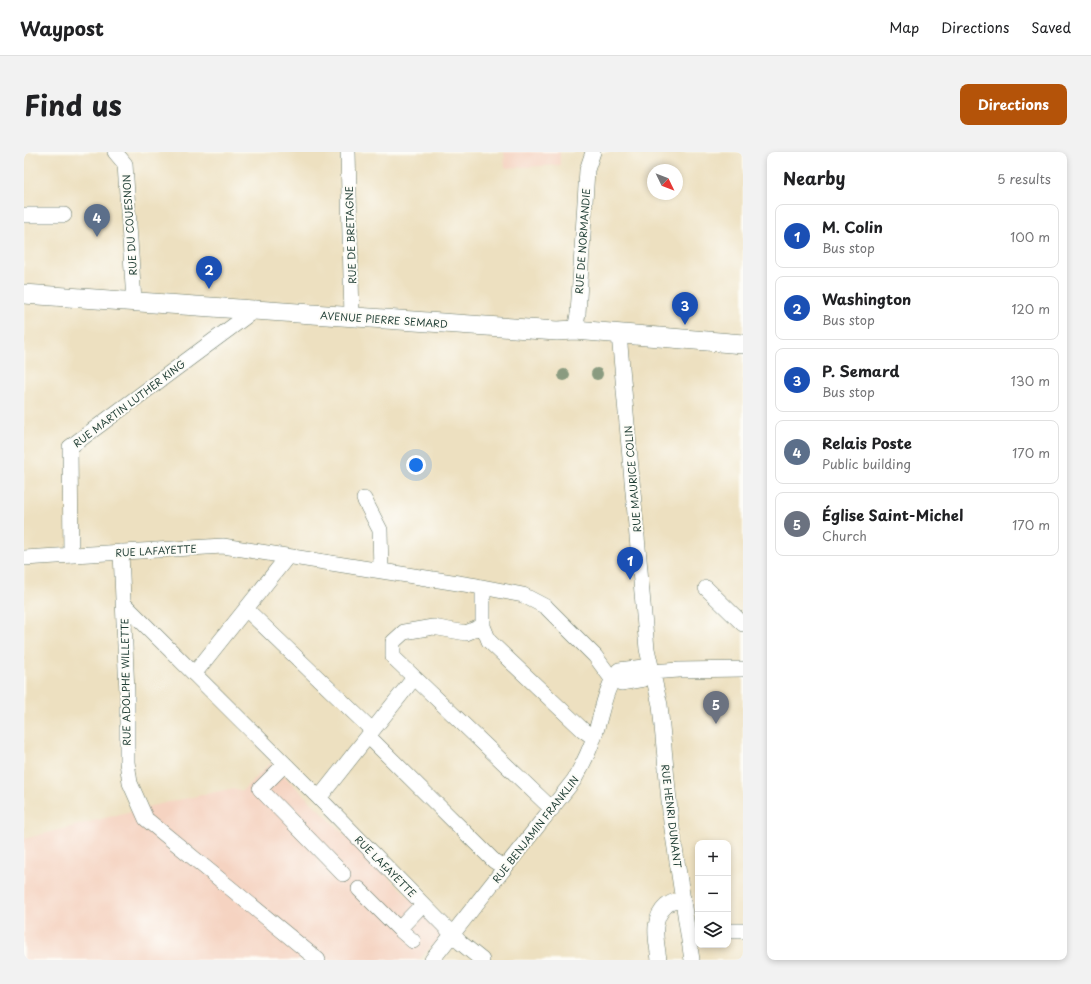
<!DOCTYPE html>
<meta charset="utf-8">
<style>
:root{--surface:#fff;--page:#f2f2f2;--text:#202124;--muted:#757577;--line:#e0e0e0;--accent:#b45309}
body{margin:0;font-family:"Playpen Sans",sans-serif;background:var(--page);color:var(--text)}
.controls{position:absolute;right:12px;bottom:12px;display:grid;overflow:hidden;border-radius:8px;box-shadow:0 2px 6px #0003}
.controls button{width:36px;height:36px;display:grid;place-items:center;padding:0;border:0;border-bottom:1px solid var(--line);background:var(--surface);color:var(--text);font:20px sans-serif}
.compass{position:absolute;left:623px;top:12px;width:36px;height:36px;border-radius:50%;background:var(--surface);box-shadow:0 2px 6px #0003;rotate:133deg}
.you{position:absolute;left:392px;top:313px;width:14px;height:14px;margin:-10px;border:3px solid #fff;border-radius:50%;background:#1a73e8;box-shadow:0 0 0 6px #1a73e833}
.badge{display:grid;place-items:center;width:26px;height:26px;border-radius:50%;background:var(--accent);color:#fff;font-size:13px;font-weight:700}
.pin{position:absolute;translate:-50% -33px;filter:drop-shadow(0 1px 2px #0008)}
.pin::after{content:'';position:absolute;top:21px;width:14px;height:12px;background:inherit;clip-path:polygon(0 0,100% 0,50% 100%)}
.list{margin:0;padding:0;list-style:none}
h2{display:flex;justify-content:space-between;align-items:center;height:52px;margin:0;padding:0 16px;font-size:17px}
h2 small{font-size:13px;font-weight:400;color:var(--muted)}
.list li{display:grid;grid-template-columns:26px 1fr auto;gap:12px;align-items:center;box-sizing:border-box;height:64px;margin:0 8px 8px;padding:0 8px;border:1px solid var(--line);border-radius:8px}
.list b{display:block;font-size:15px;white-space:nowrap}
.list p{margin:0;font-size:13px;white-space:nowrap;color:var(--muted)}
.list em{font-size:13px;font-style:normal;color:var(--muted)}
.icon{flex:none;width:22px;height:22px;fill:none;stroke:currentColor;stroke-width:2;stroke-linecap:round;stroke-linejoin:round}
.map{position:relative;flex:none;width:719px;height:808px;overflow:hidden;border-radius:8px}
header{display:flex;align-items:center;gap:24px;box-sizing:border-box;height:56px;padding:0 20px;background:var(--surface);border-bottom:1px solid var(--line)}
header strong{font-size:19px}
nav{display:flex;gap:22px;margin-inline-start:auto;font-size:14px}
.intro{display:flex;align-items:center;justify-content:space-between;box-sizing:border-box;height:96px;padding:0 24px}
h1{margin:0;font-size:28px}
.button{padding:10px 18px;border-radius:8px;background:var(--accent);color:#fff;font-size:14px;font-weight:700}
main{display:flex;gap:24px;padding:0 24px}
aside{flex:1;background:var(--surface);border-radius:8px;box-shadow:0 2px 6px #0003}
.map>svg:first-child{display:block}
.built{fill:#f5d3c1}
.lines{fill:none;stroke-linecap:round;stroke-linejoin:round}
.minor-casing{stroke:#677665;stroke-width:16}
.major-casing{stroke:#677665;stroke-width:20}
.minor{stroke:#fff;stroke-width:15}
.major{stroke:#fff;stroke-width:19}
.tree{fill:#8a9b80}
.labels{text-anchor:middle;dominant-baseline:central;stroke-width:4;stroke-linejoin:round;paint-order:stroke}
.street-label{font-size:10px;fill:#1f3d34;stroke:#fdfcf7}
</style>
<header>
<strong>Waypost</strong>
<nav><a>Map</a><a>Directions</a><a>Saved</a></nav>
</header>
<div class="intro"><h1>Find us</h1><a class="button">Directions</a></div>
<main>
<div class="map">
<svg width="719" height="808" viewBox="0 0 719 808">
<rect width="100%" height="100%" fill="#fdfcf7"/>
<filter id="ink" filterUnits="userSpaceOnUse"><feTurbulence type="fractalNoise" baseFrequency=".025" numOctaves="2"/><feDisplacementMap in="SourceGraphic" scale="8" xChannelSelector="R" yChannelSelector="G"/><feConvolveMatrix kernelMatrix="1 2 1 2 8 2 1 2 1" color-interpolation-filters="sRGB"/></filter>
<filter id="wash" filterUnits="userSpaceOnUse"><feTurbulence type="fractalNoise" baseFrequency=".012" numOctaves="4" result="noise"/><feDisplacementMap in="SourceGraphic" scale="16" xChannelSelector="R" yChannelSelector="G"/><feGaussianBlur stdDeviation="0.9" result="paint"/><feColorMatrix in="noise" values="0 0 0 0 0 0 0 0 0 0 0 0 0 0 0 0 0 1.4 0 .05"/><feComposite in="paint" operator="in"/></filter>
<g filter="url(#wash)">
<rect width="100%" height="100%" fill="#ede0c0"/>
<path class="built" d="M 480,0 L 536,0 L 536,13 L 481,16 Z
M 247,611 L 421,780 L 395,808 L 0,808 L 0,687 L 127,654 L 210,636 L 218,639 Z"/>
</g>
<g filter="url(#ink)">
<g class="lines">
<defs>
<path id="minor" d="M 91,0 L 101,12 L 110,149
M 324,0 L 328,166
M 0,63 L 40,63
M 551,178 L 554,162 L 563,18 L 569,0
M 595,182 L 623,497 L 636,553 L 647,670 L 668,808
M 340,347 L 356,378 L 357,419
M 97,400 L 103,541 L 103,610 L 106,631 L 122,667 L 294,808
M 47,403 L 46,295 L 232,157
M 0,406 L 199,394 L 453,434 L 499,443 L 522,455 L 571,504 L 588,527 L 597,531 L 620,527 L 627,520
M 459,436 L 459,474 L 465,489 L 559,578 L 570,586
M 682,436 L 719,472
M 99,451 L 295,646 L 437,791 L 458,808
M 222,457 L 348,578
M 459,474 L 442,481 L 409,475 L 380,480 L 369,490 L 369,505 L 528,657
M 627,520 L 655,518 L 719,517
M 170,522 L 264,404
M 344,584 L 470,709 L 481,716
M 261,612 L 236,637 L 319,722
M 295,646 L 390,526
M 335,737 L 375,777 L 399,752
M 375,777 L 389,789
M 704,779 L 719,779
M 408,808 L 550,628 C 558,614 565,600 570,585 C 578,563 580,537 595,518 L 619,515 L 627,520
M 635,808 C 633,790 626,768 642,754 C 646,750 654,748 659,746"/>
<path id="major" d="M 0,142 C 178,154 355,167 533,179 L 551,178 L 719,192"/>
</defs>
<use href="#minor" class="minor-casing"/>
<use href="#major" class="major-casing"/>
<use href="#minor" class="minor"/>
<use href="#major" class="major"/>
</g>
<g class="tree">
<circle cx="573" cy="222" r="6"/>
<circle cx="540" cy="223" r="6"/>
</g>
</g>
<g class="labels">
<g class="street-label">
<text transform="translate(105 73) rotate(-94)">RUE DU COUESNON</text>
<text transform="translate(326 83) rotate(-92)">RUE DE BRETAGNE</text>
<text transform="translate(558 89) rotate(-86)">RUE DE NORMANDIE</text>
<text transform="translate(360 167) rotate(4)">AVENUE PIERRE SEMARD</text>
<text transform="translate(105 251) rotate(-37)">RUE MARTIN LUTHER KING</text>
<text transform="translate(608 327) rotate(-95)">RUE MAURICE COLIN</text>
<text transform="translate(132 398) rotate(-3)">RUE LAFAYETTE</text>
<text transform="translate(101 530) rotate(-91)">RUE ADOLPHE WILLETTE</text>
<text transform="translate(648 664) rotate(83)">RUE HENRI DUNANT</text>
<text transform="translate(511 677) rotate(-52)">RUE BENJAMIN FRANKLIN</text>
<text transform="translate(362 714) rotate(45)">RUE LAFAYETTE</text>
</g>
</g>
</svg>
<div class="controls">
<button>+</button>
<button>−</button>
<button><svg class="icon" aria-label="layers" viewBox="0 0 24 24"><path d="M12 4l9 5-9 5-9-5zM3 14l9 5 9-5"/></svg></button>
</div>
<svg class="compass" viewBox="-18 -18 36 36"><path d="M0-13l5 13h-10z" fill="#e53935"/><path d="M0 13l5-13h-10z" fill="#757577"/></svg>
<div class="you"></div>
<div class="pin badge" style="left:606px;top:428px;background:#1a4fb4">1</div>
<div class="pin badge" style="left:185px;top:137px;background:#1a4fb4">2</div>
<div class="pin badge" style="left:661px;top:173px;background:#1a4fb4">3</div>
<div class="pin badge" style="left:73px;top:85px;background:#5c6f8a">4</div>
<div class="pin badge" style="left:692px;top:572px;background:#6b7280">5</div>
</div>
<aside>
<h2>Nearby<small>5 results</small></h2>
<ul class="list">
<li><span class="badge" style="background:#1a4fb4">1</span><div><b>M. Colin</b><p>Bus stop</p></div><em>100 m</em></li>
<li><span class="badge" style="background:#1a4fb4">2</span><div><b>Washington</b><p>Bus stop</p></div><em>120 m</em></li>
<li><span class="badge" style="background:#1a4fb4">3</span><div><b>P. Semard</b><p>Bus stop</p></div><em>130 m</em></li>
<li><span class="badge" style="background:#5c6f8a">4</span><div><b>Relais Poste</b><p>Public building</p></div><em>170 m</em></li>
<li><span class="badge" style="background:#6b7280">5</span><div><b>Église Saint-Michel</b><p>Church</p></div><em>170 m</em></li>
</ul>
</aside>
</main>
